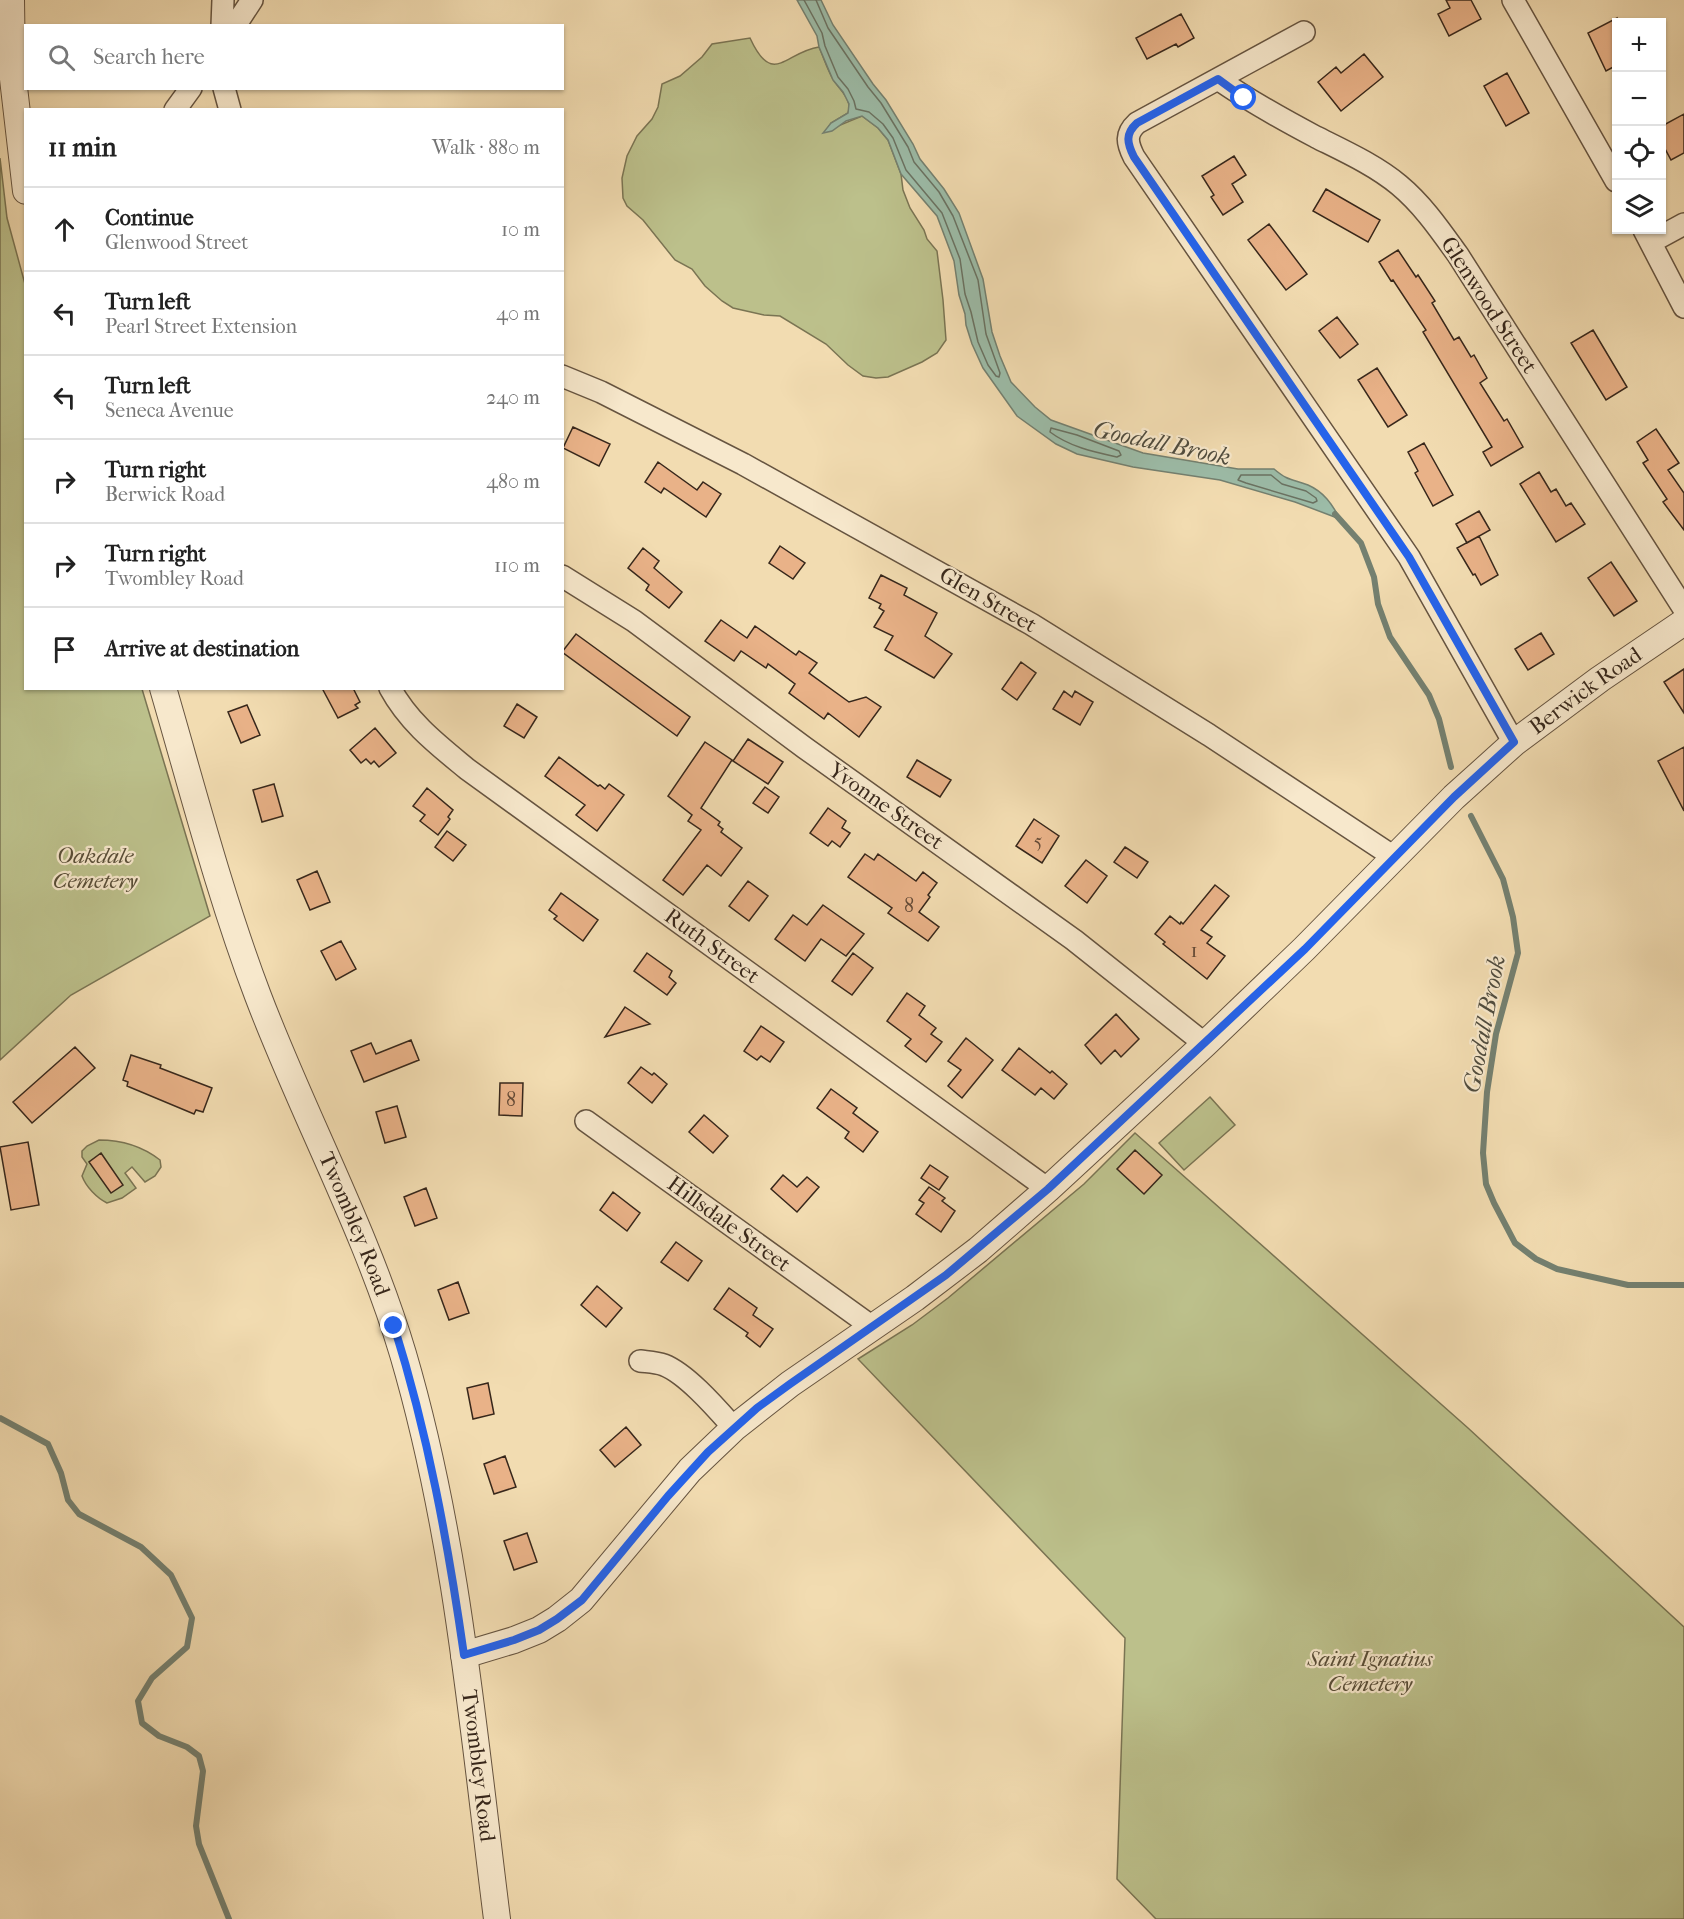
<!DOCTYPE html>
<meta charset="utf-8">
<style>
:root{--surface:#fff;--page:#f2f2f2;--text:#222;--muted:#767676;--line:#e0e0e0}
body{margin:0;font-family:"IM FELL French Canon",serif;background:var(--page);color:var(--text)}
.controls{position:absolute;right:18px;top:18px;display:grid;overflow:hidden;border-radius:0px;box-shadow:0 2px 4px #0004}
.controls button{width:54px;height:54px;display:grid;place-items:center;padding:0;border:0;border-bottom:2px solid var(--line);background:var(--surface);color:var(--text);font:30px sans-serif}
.stop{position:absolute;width:18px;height:18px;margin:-14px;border:4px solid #2563eb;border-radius:50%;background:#fff}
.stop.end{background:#2563eb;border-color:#fff;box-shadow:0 2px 6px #0008}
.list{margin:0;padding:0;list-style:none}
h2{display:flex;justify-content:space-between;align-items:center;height:78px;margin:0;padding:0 24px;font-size:26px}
h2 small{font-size:20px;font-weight:400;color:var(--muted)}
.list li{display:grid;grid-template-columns:39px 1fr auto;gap:18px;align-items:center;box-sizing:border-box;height:84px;padding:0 24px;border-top:2px solid var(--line)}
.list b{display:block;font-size:22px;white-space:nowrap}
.list p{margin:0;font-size:20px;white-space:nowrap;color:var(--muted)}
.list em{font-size:20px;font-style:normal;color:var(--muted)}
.icon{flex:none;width:33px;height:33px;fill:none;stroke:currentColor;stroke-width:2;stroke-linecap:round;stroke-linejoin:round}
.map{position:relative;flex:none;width:1684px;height:1919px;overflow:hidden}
.search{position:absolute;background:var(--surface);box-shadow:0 2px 4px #0004;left:24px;top:24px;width:540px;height:66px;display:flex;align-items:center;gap:15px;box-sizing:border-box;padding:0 21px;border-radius:0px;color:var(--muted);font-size:22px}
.panel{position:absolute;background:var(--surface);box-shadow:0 2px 4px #0004;left:24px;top:108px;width:540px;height:582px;border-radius:0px}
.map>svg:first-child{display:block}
.green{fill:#bcc08b;stroke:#7a7453;stroke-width:1.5}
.water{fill:#9cbca8;stroke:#748070;stroke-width:1.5}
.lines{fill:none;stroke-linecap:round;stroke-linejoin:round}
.shore{stroke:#6a7262;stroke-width:1.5}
.stream{stroke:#748070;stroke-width:6}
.building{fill:#e9b288;stroke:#37271b;stroke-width:1.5}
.minor-casing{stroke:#665440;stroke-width:24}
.tertiary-casing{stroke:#665440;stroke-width:28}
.minor{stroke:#f7e8cc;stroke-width:21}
.tertiary{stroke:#f7e8cc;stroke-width:26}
.route{stroke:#2563eb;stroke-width:8}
.labels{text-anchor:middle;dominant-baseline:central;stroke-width:4.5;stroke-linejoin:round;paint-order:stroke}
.number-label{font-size:20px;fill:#644a36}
.street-label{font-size:22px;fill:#37271b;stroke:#f7e8cc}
.park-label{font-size:22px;font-style:italic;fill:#584d37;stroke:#f7e8cc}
.water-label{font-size:24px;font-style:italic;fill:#504c3e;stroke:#f7e8cc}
</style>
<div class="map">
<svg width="1684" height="1919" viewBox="0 0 1684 1919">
<rect width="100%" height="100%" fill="#f2dcb1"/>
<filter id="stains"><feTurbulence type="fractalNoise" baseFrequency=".00333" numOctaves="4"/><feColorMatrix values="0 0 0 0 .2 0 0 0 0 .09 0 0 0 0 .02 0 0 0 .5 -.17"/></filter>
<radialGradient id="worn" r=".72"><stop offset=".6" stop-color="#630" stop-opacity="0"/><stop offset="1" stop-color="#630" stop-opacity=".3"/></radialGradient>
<path class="green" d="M 750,38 C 773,88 785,52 819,47 C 824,58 827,69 833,79 C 839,90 853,99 848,113 L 831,123 L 826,131 L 862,116 L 878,128 L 888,140 L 901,174 L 903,190 L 910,208 L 924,230 L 927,239 L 937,251 L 943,300 L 946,340 L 937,353 L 922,362 L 888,377 L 876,378 L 863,376 L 848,365 L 826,344 L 780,316 L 764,315 L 733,308 L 722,301 L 705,286 L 692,269 L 675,260 L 643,220 L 627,206 L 623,198 L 622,178 L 627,156 L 637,136 L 652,119 L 658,107 L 662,84 L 680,76 L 702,57 L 712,44 Z
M 0,158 L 7,218 L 25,284 L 26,688 L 142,689 L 210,916 L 71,995 L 0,1060 Z
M 1210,1097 L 1235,1125 L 1184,1170 L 1159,1143 Z
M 1135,1133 L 1468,1428 L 1684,1627 L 1684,1919 L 1156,1919 L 1117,1879 L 1125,1638 L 858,1359 L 912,1325 L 948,1298 L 1084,1184 Z
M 99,1140 C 122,1140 142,1146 160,1160 L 161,1167 L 155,1176 L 145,1182 L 132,1167 L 125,1173 L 136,1188 L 122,1198 L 107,1203 C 97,1198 86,1187 82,1176 L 87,1164 L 82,1157 L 82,1151 L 87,1146 Z"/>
<path class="water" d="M 797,0 L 821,0 L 833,25 L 873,84 L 886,100 L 913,144 L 920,159 L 944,189 L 959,213 L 983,279 L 992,332 L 1000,356 L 1011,382 L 1035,407 L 1051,420 L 1143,453 L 1238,469 L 1274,469 C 1288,481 1292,479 1308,485 C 1324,492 1332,504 1340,519 L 1295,502 L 1220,480 L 1133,467 L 1077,454 L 1056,444 L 1017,416 L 983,368 L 972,344 L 966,325 L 965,314 L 959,295 L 954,261 L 937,216 L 901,174 L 888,140 L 878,128 L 862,116 L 846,121 L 832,131 L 823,133 L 831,123 L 848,113 L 849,104 L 843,92 L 833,80 L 819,47 L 817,36 Z"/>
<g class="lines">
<path class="shore" d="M 804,0 L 822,33 L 825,46 L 838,77 L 848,89 L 854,101 L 856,109 L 869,112 L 883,124 L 893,138 L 906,170 L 942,213 L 960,259 L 965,294 L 971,312 L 978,342 L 988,365 L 996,376 L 999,377 L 1000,373 L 986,334 L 978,280 L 953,216 L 939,192 L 914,162 L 908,147 L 881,103 L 868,87 L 828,28 L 816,0
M 1051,428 L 1077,435 L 1119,451 L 1121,455 L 1117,457 C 1094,452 1070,447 1050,432 Z
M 1241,475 L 1271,475 L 1282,484 L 1306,491 L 1316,498 L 1317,501 L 1313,503 L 1246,483 L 1238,480 Z"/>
<path class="stream" d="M 1335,514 L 1361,543 L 1374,577 L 1378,604 L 1390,637 L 1429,695 L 1439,719 L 1451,767
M 1471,816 L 1503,879 L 1513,917 L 1518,953 L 1496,1034 L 1487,1092 L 1483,1153 L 1486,1184 L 1494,1203 L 1515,1243 L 1536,1259 L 1557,1269 L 1628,1285 L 1684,1285
M 0,1418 L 48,1444 L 61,1473 L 68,1500 L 79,1514 L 141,1547 L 171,1575 L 192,1618 L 187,1647 L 152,1678 L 138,1701 L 142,1723 L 159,1736 L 187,1747 L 199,1756 L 203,1771 L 196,1826 L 199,1844 L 229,1919"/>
</g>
<path class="building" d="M 1446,0 L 1471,0 L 1481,19 L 1449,36 L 1438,14 L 1450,8 Z
M 1181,14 L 1194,38 L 1178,47 L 1176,44 L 1147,59 L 1136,38 Z
M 1617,18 L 1617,65 L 1606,71 L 1588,33 Z
M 1364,54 L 1383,77 L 1341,111 L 1318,82 L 1336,67 L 1341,73 Z
M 1507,73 L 1529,113 L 1506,126 L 1484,86 Z
M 1684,114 L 1684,153 L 1671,160 L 1662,143 L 1662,126 Z
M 1234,156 L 1246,175 L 1232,184 L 1243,202 L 1223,215 L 1211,197 L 1214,195 L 1202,176 Z
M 1326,189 L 1380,220 L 1368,242 L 1313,211 Z
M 1269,224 L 1307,274 L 1286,290 L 1248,240 Z
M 1398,250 L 1416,277 L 1418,275 L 1435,301 L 1432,303 L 1454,340 L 1459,337 L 1471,357 L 1474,355 L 1487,378 L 1480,383 L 1504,421 L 1507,419 L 1523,447 L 1491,466 L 1483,452 L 1492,447 L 1423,332 L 1426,330 L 1393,280 L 1391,281 L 1379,262 Z
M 1337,317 L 1358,344 L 1340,358 L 1319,331 Z
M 1593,330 L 1627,387 L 1606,400 L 1571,343 Z
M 1377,368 L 1407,415 L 1388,427 L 1358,380 Z
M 573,427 L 610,444 L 599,466 L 563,448 Z
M 1656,429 L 1679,463 L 1668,470 L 1684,493 L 1684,530 L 1663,502 L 1667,499 L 1643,463 L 1648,460 L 1637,442 Z
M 1424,443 L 1453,495 L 1433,506 L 1415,473 L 1418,471 L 1408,452 Z
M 658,462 L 697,490 L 703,482 L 721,494 L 706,517 L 664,488 L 661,493 L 645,482 Z
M 1539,472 L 1551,492 L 1556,489 L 1566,506 L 1571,503 L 1585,524 L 1556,542 L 1520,484 Z
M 1479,511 L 1490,530 L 1467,543 L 1456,524 Z
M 1479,536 L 1498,575 L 1481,585 L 1475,574 L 1473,575 L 1457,548 Z
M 780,546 L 805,563 L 793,579 L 769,563 Z
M 643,548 L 659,561 L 654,568 L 682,592 L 669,608 L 646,590 L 649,585 L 628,568 Z
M 1611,562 L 1637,601 L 1614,616 L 1588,578 Z
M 881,575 L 907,588 L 904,595 L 937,613 L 925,636 L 952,654 L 934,678 L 885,650 L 893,636 L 874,627 L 884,611 L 879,608 L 881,604 L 869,598 Z
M 721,620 L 747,638 L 755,626 L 796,655 L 799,651 L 817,663 L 809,673 L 849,702 L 866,697 L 881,707 L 859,737 L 828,713 L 824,719 L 789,693 L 795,684 L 768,664 L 766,668 L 741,651 L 734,661 L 705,641 Z
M 1541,633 L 1554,654 L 1528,670 L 1515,649 Z
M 576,634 L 690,717 L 677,736 L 562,652 Z
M 1021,662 L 1036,673 L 1017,700 L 1002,689 Z
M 1684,669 L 1684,713 L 1664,682 Z
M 322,688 L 353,688 L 360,702 L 355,705 L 358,708 L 338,718 Z
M 1064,691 L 1072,697 L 1075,691 L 1093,702 L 1080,725 L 1053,709 Z
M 517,704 L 537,717 L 524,738 L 504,726 Z
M 247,705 L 260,735 L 241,743 L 228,712 Z
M 375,728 L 396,753 L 379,767 L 374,761 L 371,764 L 366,759 L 361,763 L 350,750 Z
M 748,739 L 783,762 L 768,784 L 733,761 Z
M 705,742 L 732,760 L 701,808 L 720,822 L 718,825 L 723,829 L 721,832 L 742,848 L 721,876 L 707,865 L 683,895 L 663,880 L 701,830 L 688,821 L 692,815 L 668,796 Z
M 1684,747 L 1684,811 L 1658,761 Z
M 559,757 L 598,786 L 600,785 L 605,789 L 609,784 L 624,795 L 597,831 L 576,815 L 585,805 L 545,776 Z
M 917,760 L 951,780 L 940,797 L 907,777 Z
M 274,784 L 283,816 L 262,822 L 253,790 Z
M 765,787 L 779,797 L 768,813 L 753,803 Z
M 427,788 L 453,810 L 448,817 L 450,819 L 438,835 L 420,821 L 425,815 L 413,806 Z
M 828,808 L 846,821 L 842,828 L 850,833 L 840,847 L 832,841 L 828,846 L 810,833 Z
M 1034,819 L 1059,836 L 1042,863 L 1016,846 Z
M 447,831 L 466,845 L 453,861 L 435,847 Z
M 1125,847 L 1148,862 L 1137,878 L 1114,862 Z
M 865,854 L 874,860 L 878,854 L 916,881 L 923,872 L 937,883 L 928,895 L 930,897 L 919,912 L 939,927 L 928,941 L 888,913 L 892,908 L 848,877 Z
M 1086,860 L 1107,876 L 1087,903 L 1065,886 Z
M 317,871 L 330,902 L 310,910 L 297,880 Z
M 748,881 L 768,896 L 749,921 L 729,906 Z
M 1215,885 L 1229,896 L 1201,930 L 1212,937 L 1207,943 L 1225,956 L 1207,979 L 1163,944 L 1165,942 L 1155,934 L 1170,916 L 1180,924 L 1181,922 L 1183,924 Z
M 561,893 L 598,920 L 583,941 L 554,919 L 557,916 L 549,910 Z
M 823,905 L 864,934 L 846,956 L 821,939 L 805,961 L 775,939 L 793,915 L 807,925 Z
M 341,941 L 356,969 L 336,980 L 321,951 Z
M 647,953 L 672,971 L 669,977 L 676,983 L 667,995 L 634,971 Z
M 853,953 L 873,968 L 852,995 L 832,981 Z
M 907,993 L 925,1006 L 919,1015 L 936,1028 L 931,1034 L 942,1042 L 926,1062 L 905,1046 L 911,1039 L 887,1021 Z
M 625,1007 L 650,1024 L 605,1037 Z
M 1116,1014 L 1139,1039 L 1121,1057 L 1115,1050 L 1101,1064 L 1085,1045 Z
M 761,1026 L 784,1042 L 770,1062 L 761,1056 L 757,1060 L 744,1051 Z
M 966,1038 L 993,1060 L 962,1098 L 948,1086 L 961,1070 L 948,1061 Z
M 411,1040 L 419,1060 L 364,1082 L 351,1051 L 371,1043 L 376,1054 Z
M 75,1047 L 95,1068 L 32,1123 L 13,1102 Z
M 1019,1048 L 1050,1073 L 1052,1071 L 1067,1084 L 1054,1099 L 1041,1088 L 1035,1095 L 1002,1070 Z
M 131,1055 L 161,1065 L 160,1068 L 212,1088 L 203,1112 L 196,1110 L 194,1114 L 127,1086 L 128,1082 L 123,1080 Z
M 641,1067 L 652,1075 L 654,1073 L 667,1084 L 652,1103 L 628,1083 Z
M 500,1083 L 523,1083 L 522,1116 L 499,1115 Z
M 831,1089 L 857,1108 L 853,1113 L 878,1132 L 863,1152 L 845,1138 L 849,1132 L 817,1108 Z
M 397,1106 L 406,1137 L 385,1143 L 376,1112 Z
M 704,1115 L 728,1136 L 713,1153 L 689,1132 Z
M 28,1142 L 39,1205 L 11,1210 L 0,1147 Z
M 1135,1150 L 1162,1175 L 1144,1194 L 1117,1169 Z
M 101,1153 L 123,1185 L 111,1193 L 89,1162 Z
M 930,1165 L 948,1177 L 939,1190 L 921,1178 Z
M 783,1175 L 797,1187 L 807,1177 L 819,1187 L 797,1212 L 771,1189 Z
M 929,1187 L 945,1198 L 942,1201 L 955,1211 L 941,1232 L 916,1214 L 924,1203 L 919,1200 Z
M 426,1188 L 437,1218 L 415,1226 L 404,1197 Z
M 613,1192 L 640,1213 L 627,1231 L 600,1210 Z
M 676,1242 L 702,1261 L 688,1281 L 661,1262 Z
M 458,1282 L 469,1313 L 449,1320 L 438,1290 Z
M 597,1286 L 622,1308 L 606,1327 L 581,1305 Z
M 729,1288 L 757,1308 L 753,1315 L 773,1329 L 760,1347 L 746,1336 L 748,1333 L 714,1309 Z
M 488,1383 L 494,1414 L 473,1419 L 467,1388 Z
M 626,1427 L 641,1445 L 615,1467 L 600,1450 Z
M 505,1456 L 516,1487 L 494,1494 L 484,1464 Z
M 527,1533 L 537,1562 L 514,1570 L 504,1541 Z"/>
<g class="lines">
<defs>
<path id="minor" d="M 1513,0 L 1616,181
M 222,26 L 223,0
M 235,26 L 252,0
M 1304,32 L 1137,123 C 1125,134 1127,143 1134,157 L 1409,557 L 1514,743
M 1218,79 C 1249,101 1282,119 1316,137 C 1344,151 1375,165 1399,185 C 1423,205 1440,230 1458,255 L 1684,609
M 224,88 L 230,110
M 175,110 L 191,88
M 1644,230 L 1684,307
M 1651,242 L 1684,224
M 562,376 L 601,392 L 743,464 L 1031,624 L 1209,735 L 1394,857
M 562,576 L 634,621 L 805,748 L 1074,940 L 1205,1044
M 390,688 C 409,723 438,745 467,769 L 1048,1189
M 586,1121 L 871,1326
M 640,1361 C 648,1362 656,1362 664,1365 C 687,1374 717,1409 734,1428"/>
<g id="tertiary">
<path d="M 11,0 L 12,70 L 26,191"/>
<path id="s1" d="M 163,688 C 193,791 220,896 258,996 C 304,1117 366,1230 403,1354 C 457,1538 473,1729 497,1919"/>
<path id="s2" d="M 464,1655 L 514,1640 L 539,1630 L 557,1619 L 581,1600 L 690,1470 L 734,1428 L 790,1384 L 915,1298 L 978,1250 L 1048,1189 L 1205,1044 L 1304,949 L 1454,797 L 1514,743 L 1600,679 L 1684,622"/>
</g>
</defs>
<use href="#minor" class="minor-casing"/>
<use href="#tertiary" class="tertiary-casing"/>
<use href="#minor" class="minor"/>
<use href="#tertiary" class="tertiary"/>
</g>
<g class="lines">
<path class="route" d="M 394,1326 C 428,1434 448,1543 464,1655 L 514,1640 L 539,1630 L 557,1619 L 582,1600 L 668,1496 L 708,1452 L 757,1408 L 790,1384 L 946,1275 L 1048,1189 L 1305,949 L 1454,797 L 1514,742 L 1409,557 L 1134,157 C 1127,143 1125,134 1137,123 L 1218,79 L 1244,98"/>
</g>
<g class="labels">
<g class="number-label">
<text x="1038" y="841">5</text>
<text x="909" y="905">8</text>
<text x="1194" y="950">1</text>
<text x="511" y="1099">8</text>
</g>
<g class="street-label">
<text transform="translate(1489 305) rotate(57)">Glenwood Street</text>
<text transform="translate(988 600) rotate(30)">Glen Street</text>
<text stroke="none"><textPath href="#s2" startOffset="1490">Berwick Road</textPath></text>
<text transform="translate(886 806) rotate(35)">Yvonne Street</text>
<text transform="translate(712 946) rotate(36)">Ruth Street</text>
<text stroke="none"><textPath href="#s1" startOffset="570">Twombley Road</textPath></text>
<text transform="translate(729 1224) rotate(36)">Hillsdale Street</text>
<text stroke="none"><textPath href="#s1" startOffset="1128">Twombley Road</textPath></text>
</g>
<g class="park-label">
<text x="95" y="856">Oakdale<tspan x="95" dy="25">Cemetery</tspan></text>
<text x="1370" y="1659">Saint Ignatius<tspan x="1370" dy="25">Cemetery</tspan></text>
</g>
<g class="water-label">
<text transform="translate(1162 443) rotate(12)">Goodall Brook</text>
<text transform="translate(1484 1024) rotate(-79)">Goodall Brook</text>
</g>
</g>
<rect width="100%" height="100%" filter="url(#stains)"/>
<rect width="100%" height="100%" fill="url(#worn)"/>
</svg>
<div class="controls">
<button>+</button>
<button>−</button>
<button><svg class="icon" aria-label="locate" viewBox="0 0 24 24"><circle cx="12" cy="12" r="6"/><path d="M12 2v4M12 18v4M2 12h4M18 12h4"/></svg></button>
<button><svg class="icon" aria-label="layers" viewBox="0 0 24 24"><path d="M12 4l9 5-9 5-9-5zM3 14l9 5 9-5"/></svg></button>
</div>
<div class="stop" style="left:1244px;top:98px"></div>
<div class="stop end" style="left:394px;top:1326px"></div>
<div class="search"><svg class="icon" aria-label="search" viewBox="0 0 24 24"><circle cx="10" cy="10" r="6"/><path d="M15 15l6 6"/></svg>Search here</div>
<section class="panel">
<h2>11 min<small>Walk · 880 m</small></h2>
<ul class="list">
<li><svg class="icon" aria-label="ahead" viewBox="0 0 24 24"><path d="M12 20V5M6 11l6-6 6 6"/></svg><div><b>Continue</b><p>Glenwood Street</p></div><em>10 m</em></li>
<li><svg class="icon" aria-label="left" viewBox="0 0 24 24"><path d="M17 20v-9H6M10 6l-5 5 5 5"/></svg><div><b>Turn left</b><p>Pearl Street Extension</p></div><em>40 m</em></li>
<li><svg class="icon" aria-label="left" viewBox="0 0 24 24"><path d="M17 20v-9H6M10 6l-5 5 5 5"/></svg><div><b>Turn left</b><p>Seneca Avenue</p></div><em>240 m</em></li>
<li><svg class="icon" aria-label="right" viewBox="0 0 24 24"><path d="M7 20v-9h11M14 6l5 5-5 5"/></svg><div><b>Turn right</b><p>Berwick Road</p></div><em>480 m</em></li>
<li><svg class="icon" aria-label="right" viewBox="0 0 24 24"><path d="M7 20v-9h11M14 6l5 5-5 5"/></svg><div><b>Turn right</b><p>Twombley Road</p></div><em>110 m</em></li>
<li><svg class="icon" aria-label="arrive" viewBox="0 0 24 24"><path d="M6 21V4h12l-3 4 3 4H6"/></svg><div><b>Arrive at destination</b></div></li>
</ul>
</section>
</div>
